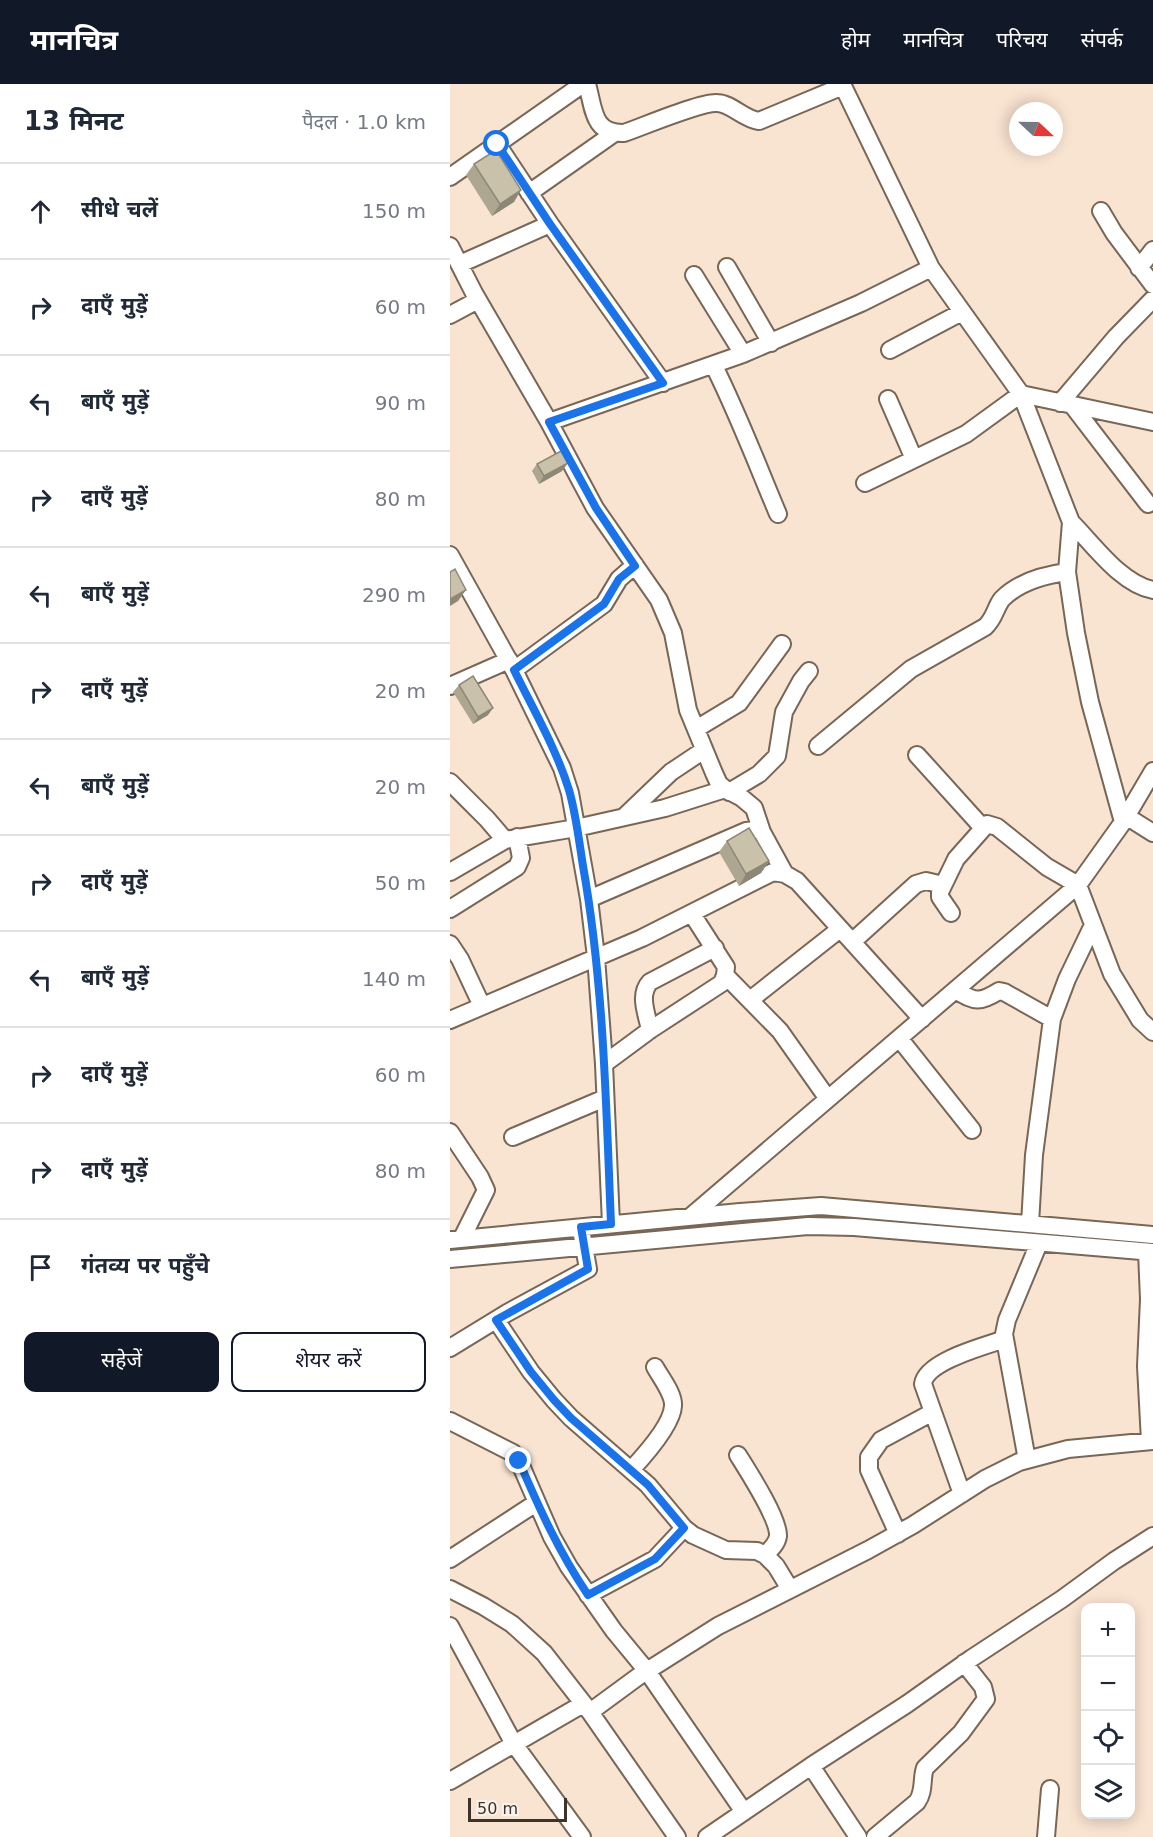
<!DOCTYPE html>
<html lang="hi">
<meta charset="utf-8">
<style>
:root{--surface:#fff;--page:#f2f2f3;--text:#1f2937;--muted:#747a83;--line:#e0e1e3;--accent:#111827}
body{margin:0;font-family:"DejaVu Sans","Noto Sans Devanagari",sans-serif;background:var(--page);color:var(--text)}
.controls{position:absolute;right:18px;bottom:18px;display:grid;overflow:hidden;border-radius:12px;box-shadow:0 3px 15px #0003}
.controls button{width:54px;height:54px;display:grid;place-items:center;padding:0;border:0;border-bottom:2px solid var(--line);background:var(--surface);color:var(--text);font:30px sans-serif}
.compass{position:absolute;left:559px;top:18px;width:54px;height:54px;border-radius:50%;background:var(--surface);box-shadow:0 3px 15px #0003;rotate:112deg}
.scale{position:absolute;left:18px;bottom:15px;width:99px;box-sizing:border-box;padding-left:6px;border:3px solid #3b332c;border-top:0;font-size:16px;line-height:21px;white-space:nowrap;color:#3b332c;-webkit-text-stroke:4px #fcf3ec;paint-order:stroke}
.stop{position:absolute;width:18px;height:18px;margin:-14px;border:4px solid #1a73e8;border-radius:50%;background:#fff}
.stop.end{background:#1a73e8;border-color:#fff;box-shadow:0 2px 6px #0008}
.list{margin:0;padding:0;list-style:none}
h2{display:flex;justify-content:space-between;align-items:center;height:78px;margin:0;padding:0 24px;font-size:26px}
h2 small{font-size:20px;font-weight:400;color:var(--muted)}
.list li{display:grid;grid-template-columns:39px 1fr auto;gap:18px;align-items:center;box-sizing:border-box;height:96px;padding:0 24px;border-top:2px solid var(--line)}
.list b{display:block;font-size:22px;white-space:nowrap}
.list em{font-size:20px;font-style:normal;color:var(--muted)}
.actions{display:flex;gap:12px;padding:18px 24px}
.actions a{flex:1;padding:14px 0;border:2px solid var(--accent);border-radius:12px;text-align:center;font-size:21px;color:var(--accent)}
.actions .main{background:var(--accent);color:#fff}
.icon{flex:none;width:33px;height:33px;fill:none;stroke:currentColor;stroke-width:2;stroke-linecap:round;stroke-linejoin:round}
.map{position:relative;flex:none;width:703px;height:1753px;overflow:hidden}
header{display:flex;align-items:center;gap:36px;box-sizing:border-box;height:84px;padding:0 30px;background:var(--accent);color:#fff}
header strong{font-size:28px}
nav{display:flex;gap:33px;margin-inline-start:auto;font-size:21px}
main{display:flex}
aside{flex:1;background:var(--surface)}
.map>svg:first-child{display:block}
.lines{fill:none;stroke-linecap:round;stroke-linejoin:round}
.minor-casing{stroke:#786656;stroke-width:20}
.minor{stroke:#fff;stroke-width:16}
.wall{fill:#ada691}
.shaded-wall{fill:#8d8776}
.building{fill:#c9c1a9;stroke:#8d8776;stroke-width:1.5}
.route{stroke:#1a73e8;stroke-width:8}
</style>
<header>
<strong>मानचित्र</strong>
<nav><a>होम</a><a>मानचित्र</a><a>परिचय</a><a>संपर्क</a></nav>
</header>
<main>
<aside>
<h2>13 मिनट<small>पैदल · 1.0 km</small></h2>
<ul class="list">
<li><svg class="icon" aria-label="ahead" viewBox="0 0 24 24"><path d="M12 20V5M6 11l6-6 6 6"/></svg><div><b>सीधे चलें</b></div><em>150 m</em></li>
<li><svg class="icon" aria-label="right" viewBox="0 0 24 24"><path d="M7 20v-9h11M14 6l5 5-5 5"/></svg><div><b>दाएँ मुड़ें</b></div><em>60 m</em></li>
<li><svg class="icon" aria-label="left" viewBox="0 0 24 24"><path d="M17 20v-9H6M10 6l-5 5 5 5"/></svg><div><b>बाएँ मुड़ें</b></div><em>90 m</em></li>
<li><svg class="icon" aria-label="right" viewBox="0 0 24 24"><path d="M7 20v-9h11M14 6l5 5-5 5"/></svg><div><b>दाएँ मुड़ें</b></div><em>80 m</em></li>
<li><svg class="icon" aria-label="left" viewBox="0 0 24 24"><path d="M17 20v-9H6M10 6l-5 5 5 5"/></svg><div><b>बाएँ मुड़ें</b></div><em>290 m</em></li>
<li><svg class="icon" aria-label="right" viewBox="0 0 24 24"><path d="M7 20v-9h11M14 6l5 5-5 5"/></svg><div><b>दाएँ मुड़ें</b></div><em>20 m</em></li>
<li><svg class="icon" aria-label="left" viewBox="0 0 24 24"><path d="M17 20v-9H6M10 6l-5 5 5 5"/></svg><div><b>बाएँ मुड़ें</b></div><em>20 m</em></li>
<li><svg class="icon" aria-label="right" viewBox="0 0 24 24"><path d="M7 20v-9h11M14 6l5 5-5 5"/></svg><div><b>दाएँ मुड़ें</b></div><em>50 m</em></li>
<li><svg class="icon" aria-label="left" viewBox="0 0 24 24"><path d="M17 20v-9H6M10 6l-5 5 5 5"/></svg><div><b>बाएँ मुड़ें</b></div><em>140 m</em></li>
<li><svg class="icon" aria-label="right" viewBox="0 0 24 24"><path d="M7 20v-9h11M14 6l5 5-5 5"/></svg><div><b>दाएँ मुड़ें</b></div><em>60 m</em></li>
<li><svg class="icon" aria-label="right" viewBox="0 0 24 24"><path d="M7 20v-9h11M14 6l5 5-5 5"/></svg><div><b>दाएँ मुड़ें</b></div><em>80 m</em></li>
<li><svg class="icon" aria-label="arrive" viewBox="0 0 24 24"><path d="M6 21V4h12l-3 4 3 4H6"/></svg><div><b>गंतव्य पर पहुँचे</b></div></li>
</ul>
<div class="actions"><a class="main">सहेजें</a><a>शेयर करें</a></div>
</aside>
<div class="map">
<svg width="703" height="1753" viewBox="0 0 703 1753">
<rect width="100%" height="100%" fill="#f9e3d1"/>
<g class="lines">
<defs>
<path id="minor" d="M 137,0 C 144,24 142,50 174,49 C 192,43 250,18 267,19 C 281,19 293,35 309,37 L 393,2
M 392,0 L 481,184 L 571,310 L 703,338
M 47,60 L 100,140 L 213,299
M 0,93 L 133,0
M 79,109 L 163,50
M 651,127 L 664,149 L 703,201
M 0,162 L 24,209 L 99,338 L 145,424 L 209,516 L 223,549 L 238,626 L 264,689 L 269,700 L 275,705 L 292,714 L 304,724 L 312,748
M 10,180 L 100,140
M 277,183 L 321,259
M 689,184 L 703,166
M 244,191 L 293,270
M 0,231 L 28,216
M 440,266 L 512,228
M 264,282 C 288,330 307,380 328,430
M 438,315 L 464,375
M 610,319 L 666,253 L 703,215
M 622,321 L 698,420
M 99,338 L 293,270 L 411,219 L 481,184
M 415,399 L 516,350 L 571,310 L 621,438 L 617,488 L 626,549 L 640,618 L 673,738
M 621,438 C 644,461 671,500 703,506
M 0,471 L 64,586 L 112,684 L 120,709 L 139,815 L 146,873 L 154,980 L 161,1140
M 64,586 L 154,520 L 169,495 L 185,481
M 0,602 L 59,576
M 246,645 L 289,619 L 332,560
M 368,662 L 461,585 L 535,543 C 545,534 545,524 552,515 C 569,498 594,491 617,488
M 467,671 L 533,744
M 0,698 L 37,735 L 55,756
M 279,708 L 309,690 L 327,672 L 334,628 L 351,597 L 359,587
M 175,732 L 221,688 L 254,666
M 676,732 L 703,749
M 0,788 L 55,756 L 126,744 L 215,724 L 275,705
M 139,815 L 296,747 L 306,746 L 312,748 L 335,790
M 0,825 L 67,783 L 71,774 L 67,753
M 501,829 L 490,813 L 490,808 L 506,775 L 537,740 L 547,743 L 597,783 L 628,801 L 662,890 L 690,936 L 703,948
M 402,858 L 466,800 L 476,797 L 493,801
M 0,860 L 10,875 L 32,922
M 275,891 L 330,947 L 378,1015
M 505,906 C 525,917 528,920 549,907 L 554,908 L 602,935
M 300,916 L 390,845
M 0,936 L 192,854 L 323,788 L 335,790 L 347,797 L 472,935
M 200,946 C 197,930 188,911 200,898 L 265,864
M 449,954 L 522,1046
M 154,980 L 200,946 L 272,899 L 275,891 L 276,883 L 242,830
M 0,1048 L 30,1093 L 36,1106 L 12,1154
M 63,1053 L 155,1014
M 240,1133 L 628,801 L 673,738 L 703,687
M 580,1140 L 584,1071 L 602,935 L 617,895 L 643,841
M 0,1156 L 290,1128 L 371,1122 L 703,1151
M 697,1168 L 699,1215 L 696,1282 L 700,1357
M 0,1175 L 358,1142 L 404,1143 L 703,1168
M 46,1236 L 81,1288 L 104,1316 L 121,1334 L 198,1401 L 234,1444 L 243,1451 L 276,1466 L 307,1467 L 315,1471 L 326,1482 L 340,1505
M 0,1264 L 57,1229 L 138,1185 L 132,1151
M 0,1337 L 63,1369 L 69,1377 L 102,1453 L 119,1483 L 164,1547 L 197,1587 L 294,1728
M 288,1371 C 298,1387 329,1435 328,1452 C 327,1460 320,1466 315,1471
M 577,1376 L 554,1250 L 557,1236 L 589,1159
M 181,1386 C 194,1372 222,1341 223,1322 C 224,1310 211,1294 205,1283
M 512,1410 L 473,1300 C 476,1277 535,1262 555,1255
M 448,1450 L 419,1386 L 419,1373 L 431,1356 L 483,1328
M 0,1475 L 86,1419
M 0,1505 L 33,1522 L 62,1540 L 94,1569 L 140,1628 L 227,1753
M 138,1511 L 205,1475 L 234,1444
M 0,1542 L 64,1660 L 132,1753
M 140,1628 L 189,1592 L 268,1542 L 418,1466 L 463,1441 L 535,1395 L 569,1378 L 618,1365 L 703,1357
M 361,1682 L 408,1753
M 0,1697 L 133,1620
M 257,1753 L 361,1682 L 457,1620 L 522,1574 L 612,1515 L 664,1477 L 703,1452
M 425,1753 L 467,1718 C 475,1707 471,1695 475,1684 L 511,1649 L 536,1615 L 533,1603 L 514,1579
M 596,1753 L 600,1705"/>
</defs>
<use href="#minor" class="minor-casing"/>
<use href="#minor" class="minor"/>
</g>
<path class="wall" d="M 24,80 L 64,118 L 42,132 L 16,91 Z
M 87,380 L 112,387 L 89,400 L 82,387 Z
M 9,601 L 38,631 L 23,640 L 3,608 Z
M 277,757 L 319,777 L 311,789 L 289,802 L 269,768 Z"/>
<path class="shaded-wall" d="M 71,106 L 64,118 L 42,132 L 50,120 Z
M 118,379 L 112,387 L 89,400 L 94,392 Z
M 16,506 L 8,517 L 0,522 L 0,515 Z
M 43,624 L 38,631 L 23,640 L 28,633 Z
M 319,777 L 311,789 L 289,802 L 296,790 Z"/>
<path class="building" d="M 46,66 L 71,106 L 50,120 L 24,80 Z
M 111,367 L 118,379 L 94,392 L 87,380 Z
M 5,485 L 16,506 L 0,515 L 0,488 Z
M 23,592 L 43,624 L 28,633 L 9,601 Z
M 299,744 L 319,777 L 296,790 L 277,757 Z"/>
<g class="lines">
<path class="route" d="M 47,60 L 100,140 L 213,299 L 99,338 L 146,424 L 185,482 L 169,495 L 154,520 L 64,586 C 83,625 106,664 119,706 C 126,730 129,757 133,782 C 154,900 156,1021 161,1140 L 131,1143 L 138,1185 L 46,1236 L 81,1288 L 104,1316 L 121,1334 L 198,1401 L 234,1444 L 205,1475 L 138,1511 C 109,1468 89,1424 69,1377"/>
</g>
</svg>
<div class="controls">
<button>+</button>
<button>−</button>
<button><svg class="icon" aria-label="locate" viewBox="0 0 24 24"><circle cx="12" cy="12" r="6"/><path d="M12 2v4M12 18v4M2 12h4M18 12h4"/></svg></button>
<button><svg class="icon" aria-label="layers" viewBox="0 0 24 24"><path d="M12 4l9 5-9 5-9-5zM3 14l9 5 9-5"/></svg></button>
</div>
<svg class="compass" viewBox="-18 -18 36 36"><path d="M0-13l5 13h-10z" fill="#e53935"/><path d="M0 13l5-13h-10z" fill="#747a83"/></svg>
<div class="scale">50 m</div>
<div class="stop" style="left:47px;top:60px"></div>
<div class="stop end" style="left:69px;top:1377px"></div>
</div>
</main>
